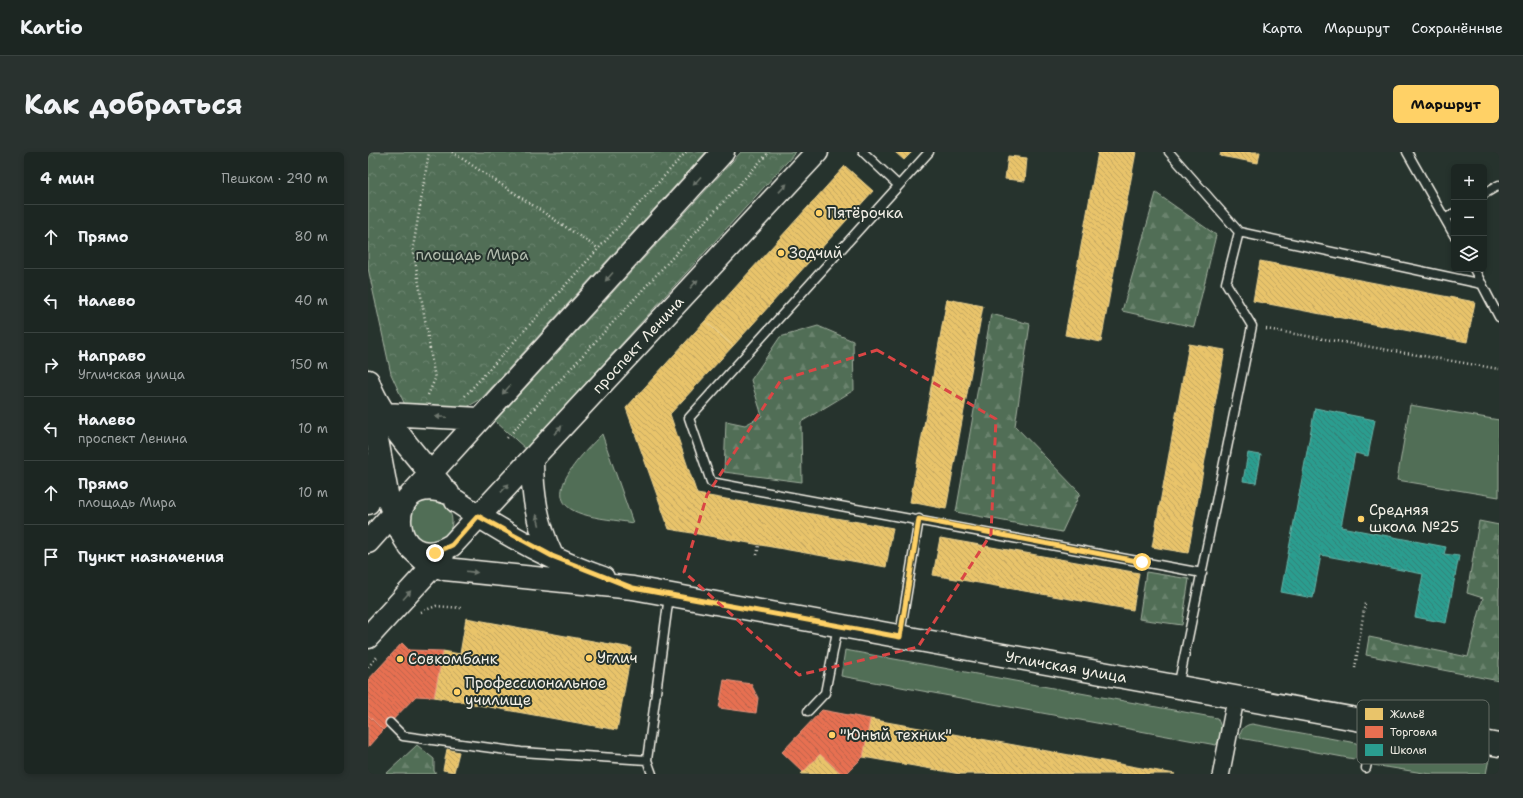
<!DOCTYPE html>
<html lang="ru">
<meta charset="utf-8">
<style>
:root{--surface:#1c2622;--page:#29322f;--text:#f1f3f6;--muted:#a0a5a5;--line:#3a4340;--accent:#ffd166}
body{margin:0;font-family:"Shantell Sans",sans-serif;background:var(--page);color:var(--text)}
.controls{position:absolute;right:12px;top:12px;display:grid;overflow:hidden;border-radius:6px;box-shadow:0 2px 6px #0003}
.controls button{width:36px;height:36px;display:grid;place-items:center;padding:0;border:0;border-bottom:1px solid var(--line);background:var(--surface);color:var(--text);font:20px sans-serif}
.stop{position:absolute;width:12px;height:12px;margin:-9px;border:3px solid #ffd166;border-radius:50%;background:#fff}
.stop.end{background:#ffd166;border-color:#fff;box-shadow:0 1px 4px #0008}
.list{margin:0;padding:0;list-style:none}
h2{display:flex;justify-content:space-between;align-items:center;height:52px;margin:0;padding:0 16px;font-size:17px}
h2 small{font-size:13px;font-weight:400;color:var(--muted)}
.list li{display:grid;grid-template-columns:26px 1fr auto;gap:12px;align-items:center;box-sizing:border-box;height:64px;padding:0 16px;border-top:1px solid var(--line)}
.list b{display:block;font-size:15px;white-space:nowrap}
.list p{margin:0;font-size:13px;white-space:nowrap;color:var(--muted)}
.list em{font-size:13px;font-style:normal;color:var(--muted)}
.icon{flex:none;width:22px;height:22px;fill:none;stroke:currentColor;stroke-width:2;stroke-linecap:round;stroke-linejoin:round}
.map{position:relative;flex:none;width:1131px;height:622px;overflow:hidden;border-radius:6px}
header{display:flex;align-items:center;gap:24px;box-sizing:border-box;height:56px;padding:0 20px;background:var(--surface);border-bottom:1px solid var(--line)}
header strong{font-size:19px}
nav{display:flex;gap:22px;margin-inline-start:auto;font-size:14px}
.intro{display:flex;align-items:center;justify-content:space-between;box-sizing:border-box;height:96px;padding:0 24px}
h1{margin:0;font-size:28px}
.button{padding:10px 18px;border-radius:6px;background:var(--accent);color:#111;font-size:14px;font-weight:700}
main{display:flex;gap:24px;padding:0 24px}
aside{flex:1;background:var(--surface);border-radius:6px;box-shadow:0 2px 6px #0003}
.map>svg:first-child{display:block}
.grass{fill:#516e56;stroke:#a2b09f}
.forest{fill:url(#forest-firs);stroke:#a2b09f}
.park{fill:url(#park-crowns);stroke:#a2b09f}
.homes{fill:url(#homes-back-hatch);stroke:#ecd290}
.shops{fill:url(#shops-back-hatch);stroke:#eb967e}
.schools{fill:url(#schools-back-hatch);stroke:#67b6aa}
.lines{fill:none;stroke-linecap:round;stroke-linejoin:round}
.lane-casing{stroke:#f4f1e8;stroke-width:11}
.street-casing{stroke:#f4f1e8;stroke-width:19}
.secondary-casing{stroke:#f4f1e8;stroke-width:25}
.path{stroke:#f4f1e8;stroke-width:2.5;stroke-dasharray:1 3;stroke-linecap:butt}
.lane{stroke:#26332d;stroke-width:8}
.street{stroke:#26332d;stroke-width:16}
.secondary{stroke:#26332d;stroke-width:22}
.oneway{fill:#6e766e}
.route{stroke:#ffd166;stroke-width:5}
.marked{fill:none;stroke:#da4645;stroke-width:3;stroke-dasharray:8 5;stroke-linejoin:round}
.poi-dot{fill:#ffd166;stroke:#26332d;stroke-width:1.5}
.labels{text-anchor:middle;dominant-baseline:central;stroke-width:4;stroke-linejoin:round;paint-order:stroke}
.poi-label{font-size:15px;fill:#f4f1e8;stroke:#26332d;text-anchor:start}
.park-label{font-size:15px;fill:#b3bdae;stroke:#26332d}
.street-label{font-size:15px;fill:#f4f1e8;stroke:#26332d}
.key{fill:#26332d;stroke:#646c65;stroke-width:1}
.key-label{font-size:11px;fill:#f4f1e8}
</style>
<header>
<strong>Kartio</strong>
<nav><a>Карта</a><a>Маршрут</a><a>Сохранённые</a></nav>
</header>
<div class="intro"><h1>Как добраться</h1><a class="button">Маршрут</a></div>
<main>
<aside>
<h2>4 мин<small>Пешком · 290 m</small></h2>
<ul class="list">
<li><svg class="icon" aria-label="ahead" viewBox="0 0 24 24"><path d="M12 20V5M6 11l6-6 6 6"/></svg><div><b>Прямо</b></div><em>80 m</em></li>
<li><svg class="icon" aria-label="left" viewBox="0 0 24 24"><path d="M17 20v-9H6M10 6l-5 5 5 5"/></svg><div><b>Налево</b></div><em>40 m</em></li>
<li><svg class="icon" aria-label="right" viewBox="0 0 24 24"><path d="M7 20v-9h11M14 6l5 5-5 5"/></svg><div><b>Направо</b><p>Угличская улица</p></div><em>150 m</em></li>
<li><svg class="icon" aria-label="left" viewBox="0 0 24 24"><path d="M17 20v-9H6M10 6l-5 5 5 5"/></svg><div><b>Налево</b><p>проспект Ленина</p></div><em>10 m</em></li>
<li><svg class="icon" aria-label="ahead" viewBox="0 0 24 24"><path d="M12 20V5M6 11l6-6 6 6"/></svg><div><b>Прямо</b><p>площадь Мира</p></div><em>10 m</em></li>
<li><svg class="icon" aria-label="arrive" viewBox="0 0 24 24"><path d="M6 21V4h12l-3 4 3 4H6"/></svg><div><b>Пункт назначения</b></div></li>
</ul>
</aside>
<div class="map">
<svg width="1131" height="622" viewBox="0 0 1131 622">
<defs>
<pattern id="forest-firs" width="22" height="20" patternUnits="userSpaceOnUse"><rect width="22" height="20" fill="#516e56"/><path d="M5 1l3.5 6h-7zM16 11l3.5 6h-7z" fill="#6b836e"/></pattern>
<pattern id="park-crowns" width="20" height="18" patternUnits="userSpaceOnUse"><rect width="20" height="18" fill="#516e56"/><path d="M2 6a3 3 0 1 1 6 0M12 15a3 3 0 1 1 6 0" fill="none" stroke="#6b836e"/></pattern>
<pattern id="homes-back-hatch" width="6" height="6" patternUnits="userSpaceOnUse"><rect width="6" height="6" fill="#e9c46a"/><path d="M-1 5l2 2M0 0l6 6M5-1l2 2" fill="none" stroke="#c1a561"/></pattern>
<pattern id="shops-back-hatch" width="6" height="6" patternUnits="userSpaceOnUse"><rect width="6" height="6" fill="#e76f51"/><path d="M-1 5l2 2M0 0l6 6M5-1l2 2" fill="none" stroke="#b8634e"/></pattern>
<pattern id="schools-back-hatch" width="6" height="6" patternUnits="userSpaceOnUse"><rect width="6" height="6" fill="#2a9d8f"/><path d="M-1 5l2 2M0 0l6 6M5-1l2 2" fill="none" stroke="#357f75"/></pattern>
</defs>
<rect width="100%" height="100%" fill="#26332d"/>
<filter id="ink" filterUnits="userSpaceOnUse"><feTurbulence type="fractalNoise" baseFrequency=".025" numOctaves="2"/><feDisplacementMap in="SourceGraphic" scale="8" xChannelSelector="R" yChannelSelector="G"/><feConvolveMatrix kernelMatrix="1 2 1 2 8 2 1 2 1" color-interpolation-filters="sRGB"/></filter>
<g filter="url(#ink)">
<path class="grass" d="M 1042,253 L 1131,268 L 1131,345 L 1029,328 Z
M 234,282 L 265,371 C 248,368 230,367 214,362 C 165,347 218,299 234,282 Z
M42 369a21 21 0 1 1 42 0a21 21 0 1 1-42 0Z
M 477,498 L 849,566 C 855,576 854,584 848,593 L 473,524 Z
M 884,572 L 988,591 L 992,594 C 994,600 992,605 986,607 L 872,586 C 872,578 876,573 884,572 Z
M 1023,592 L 1121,607 L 1118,622 L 1062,622 L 1005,613 C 1006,603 1012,594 1023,592 Z"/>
<path class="forest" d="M 788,41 L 848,83 L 826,175 L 754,159 Z
M 623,162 L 662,172 L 647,274 L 712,341 L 694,380 L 588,360 Z
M 450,174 L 485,189 L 486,238 L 433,270 L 434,330 L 356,320 L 358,269 L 377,273 L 394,264 L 383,228 L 412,185 Z
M 1111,369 L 1131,373 L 1131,529 L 998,503 L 1001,485 L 1100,505 L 1115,446 L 1099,441 Z
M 778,420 L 821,427 L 814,473 L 771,467 Z
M 49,593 L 66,607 L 66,619 L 68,622 L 18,622 Z"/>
<path class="park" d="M 0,0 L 338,0 L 113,247 L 94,258 L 37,253 L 23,222 L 0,116 Z
M 373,0 L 428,0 L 158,297 L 127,269 Z"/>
<path class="homes" d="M 527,0 L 544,0 L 536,8 Z
M 730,0 L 768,0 L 733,190 L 697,183 Z
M 853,0 L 892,0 L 890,11 L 852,4 Z
M 640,4 L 659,6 L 657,29 L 637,27 Z
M 477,14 L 505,39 L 365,194 L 337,169 Z
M 892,109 L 1107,150 L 1099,190 L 885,149 Z
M 579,147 L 615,154 L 578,357 L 542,350 Z
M 337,169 L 365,194 L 302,262 L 329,342 L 525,376 L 518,415 L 301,377 L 258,256 Z
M 821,192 L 857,198 L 820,401 L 784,395 Z
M 572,386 L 771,421 L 765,458 L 565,423 Z
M 98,466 L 264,496 L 249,578 L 66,545 L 75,499 L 92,502 Z
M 502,567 L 807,622 L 592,622 L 495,605 Z
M 79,597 L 91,600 L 86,620 L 75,618 Z
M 452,602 L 474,622 L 433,622 Z"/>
<path class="shops" d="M 34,491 L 41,498 L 75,499 L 66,545 L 48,544 L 15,578 L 0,563 L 0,528 Z
M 356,528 L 383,532 L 390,546 L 388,561 L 351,556 Z
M 454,558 L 502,567 L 495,605 L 478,622 L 474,622 L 452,602 L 435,620 L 414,600 Z
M 0,563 L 15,578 L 0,595 Z"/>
<path class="schools" d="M 947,256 L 1007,268 L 1000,304 L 987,301 L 973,375 L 1078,395 L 1076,402 L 1091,404 L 1078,471 L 1047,465 L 1055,422 L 953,403 L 945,446 L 913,440 Z
M 880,301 L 893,303 L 888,331 L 875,329 Z"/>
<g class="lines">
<defs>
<path id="lane" d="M 495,0 L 530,33
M 561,0 L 321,266 L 343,330 L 834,421
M 801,0 L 871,80 L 858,131 L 884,174 L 810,535
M 1039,0 L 1086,83
M 1116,42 L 1131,33
M 1077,67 L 1086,61
M 871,80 L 1114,132
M 1106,117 L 1131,165
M 532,483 L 551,367
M 440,559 L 457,541 L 470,474
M 22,571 L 35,584 L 153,600 L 279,608
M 998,616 L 1007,571
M 284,622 L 279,608 L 301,444"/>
<path id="street" d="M 853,622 L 868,545"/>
<path id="secondary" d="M 0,229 C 10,261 49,306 73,333
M 1,244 L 20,347 L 31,376
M 17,262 L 112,267
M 164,307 C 164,342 169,372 184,404
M 80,341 C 10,316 21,431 84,393 L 449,0
M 43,343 L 355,0
M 88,349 C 133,380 183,408 235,426
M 0,351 L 6,328 L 7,311
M 0,390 L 33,353
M 42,395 L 57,409 L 77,417 L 265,436 L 1131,593
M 0,485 L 75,403"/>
</defs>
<use href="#lane" class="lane-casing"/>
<use href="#street" class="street-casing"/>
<use href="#secondary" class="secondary-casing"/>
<path class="path" d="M 84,0 L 231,97
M 898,177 L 1131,217
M 60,243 L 67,227 L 45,96 L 61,0
M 97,244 L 318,0
M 139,286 L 401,0
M 389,403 L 391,393
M 53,460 L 68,454 L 93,456
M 0,515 L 9,505
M 987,516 L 997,451"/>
<use href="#lane" class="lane"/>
<use href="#street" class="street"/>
<use href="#secondary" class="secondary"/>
</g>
<defs><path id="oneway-solid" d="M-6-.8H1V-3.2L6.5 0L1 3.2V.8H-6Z"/></defs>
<g class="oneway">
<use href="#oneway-solid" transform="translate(329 29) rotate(132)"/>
<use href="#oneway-solid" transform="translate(415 36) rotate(-47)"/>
<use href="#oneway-solid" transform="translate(241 125) rotate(132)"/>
<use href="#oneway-solid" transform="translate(326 132) rotate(-47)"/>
<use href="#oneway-solid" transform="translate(138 238) rotate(132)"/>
<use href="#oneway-solid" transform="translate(73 265) rotate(-177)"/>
<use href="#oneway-solid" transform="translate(190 278) rotate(-47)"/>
<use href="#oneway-solid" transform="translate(137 336) rotate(-47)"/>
<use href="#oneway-solid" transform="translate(170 368) rotate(-105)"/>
<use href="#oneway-solid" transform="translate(104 420) rotate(7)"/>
<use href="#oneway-solid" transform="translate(39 443) rotate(-48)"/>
</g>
</g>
<g class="lines" filter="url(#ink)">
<path class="route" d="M 67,401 L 84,393 L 110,364 L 184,404 L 265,436 L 532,485 L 551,367 L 774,410"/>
</g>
<path class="marked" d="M 509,198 L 628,267 L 623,382 L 550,495 L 431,523 L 316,420 L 339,343 L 413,228 Z"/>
<g class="poi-dot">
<circle cx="451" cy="61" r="4"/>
<circle cx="413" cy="101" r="4"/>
<circle cx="993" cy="367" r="4"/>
<circle cx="221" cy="506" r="4"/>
<circle cx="32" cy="507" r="4"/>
<circle cx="89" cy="540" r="4"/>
<circle cx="464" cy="583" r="4"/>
</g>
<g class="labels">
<g class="poi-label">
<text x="459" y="61">Пятёрочка</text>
<text x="421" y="101">Зодчий</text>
<text x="1001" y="358">Средняя<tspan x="1001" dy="17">школа №25</tspan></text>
<text x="229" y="506">Углич</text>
<text x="40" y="507">Совкомбанк</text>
<text x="97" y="531">Профессиональное<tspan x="97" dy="17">училище</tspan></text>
<text x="472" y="583">"Юный техник"</text>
</g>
<g class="park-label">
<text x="104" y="103">площадь Мира</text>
</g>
<g class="street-label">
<text transform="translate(270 193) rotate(-47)">проспект Ленина</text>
<text transform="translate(698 515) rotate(10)">Угличская улица</text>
</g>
</g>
<rect x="989" y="548" width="132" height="64" rx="6" class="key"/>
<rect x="997" y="556" width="18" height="12" fill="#e9c46a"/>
<rect x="997" y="574" width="18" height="12" fill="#e76f51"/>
<rect x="997" y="592" width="18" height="12" fill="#2a9d8f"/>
<g class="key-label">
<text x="1022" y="566">Жильё</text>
<text x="1022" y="584">Торговля</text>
<text x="1022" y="602">Школы</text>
</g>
</svg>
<div class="controls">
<button>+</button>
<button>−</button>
<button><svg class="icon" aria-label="layers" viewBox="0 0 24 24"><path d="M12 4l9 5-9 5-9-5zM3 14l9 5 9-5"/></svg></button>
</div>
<div class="stop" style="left:774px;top:410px"></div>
<div class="stop end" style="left:67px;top:401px"></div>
</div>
</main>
